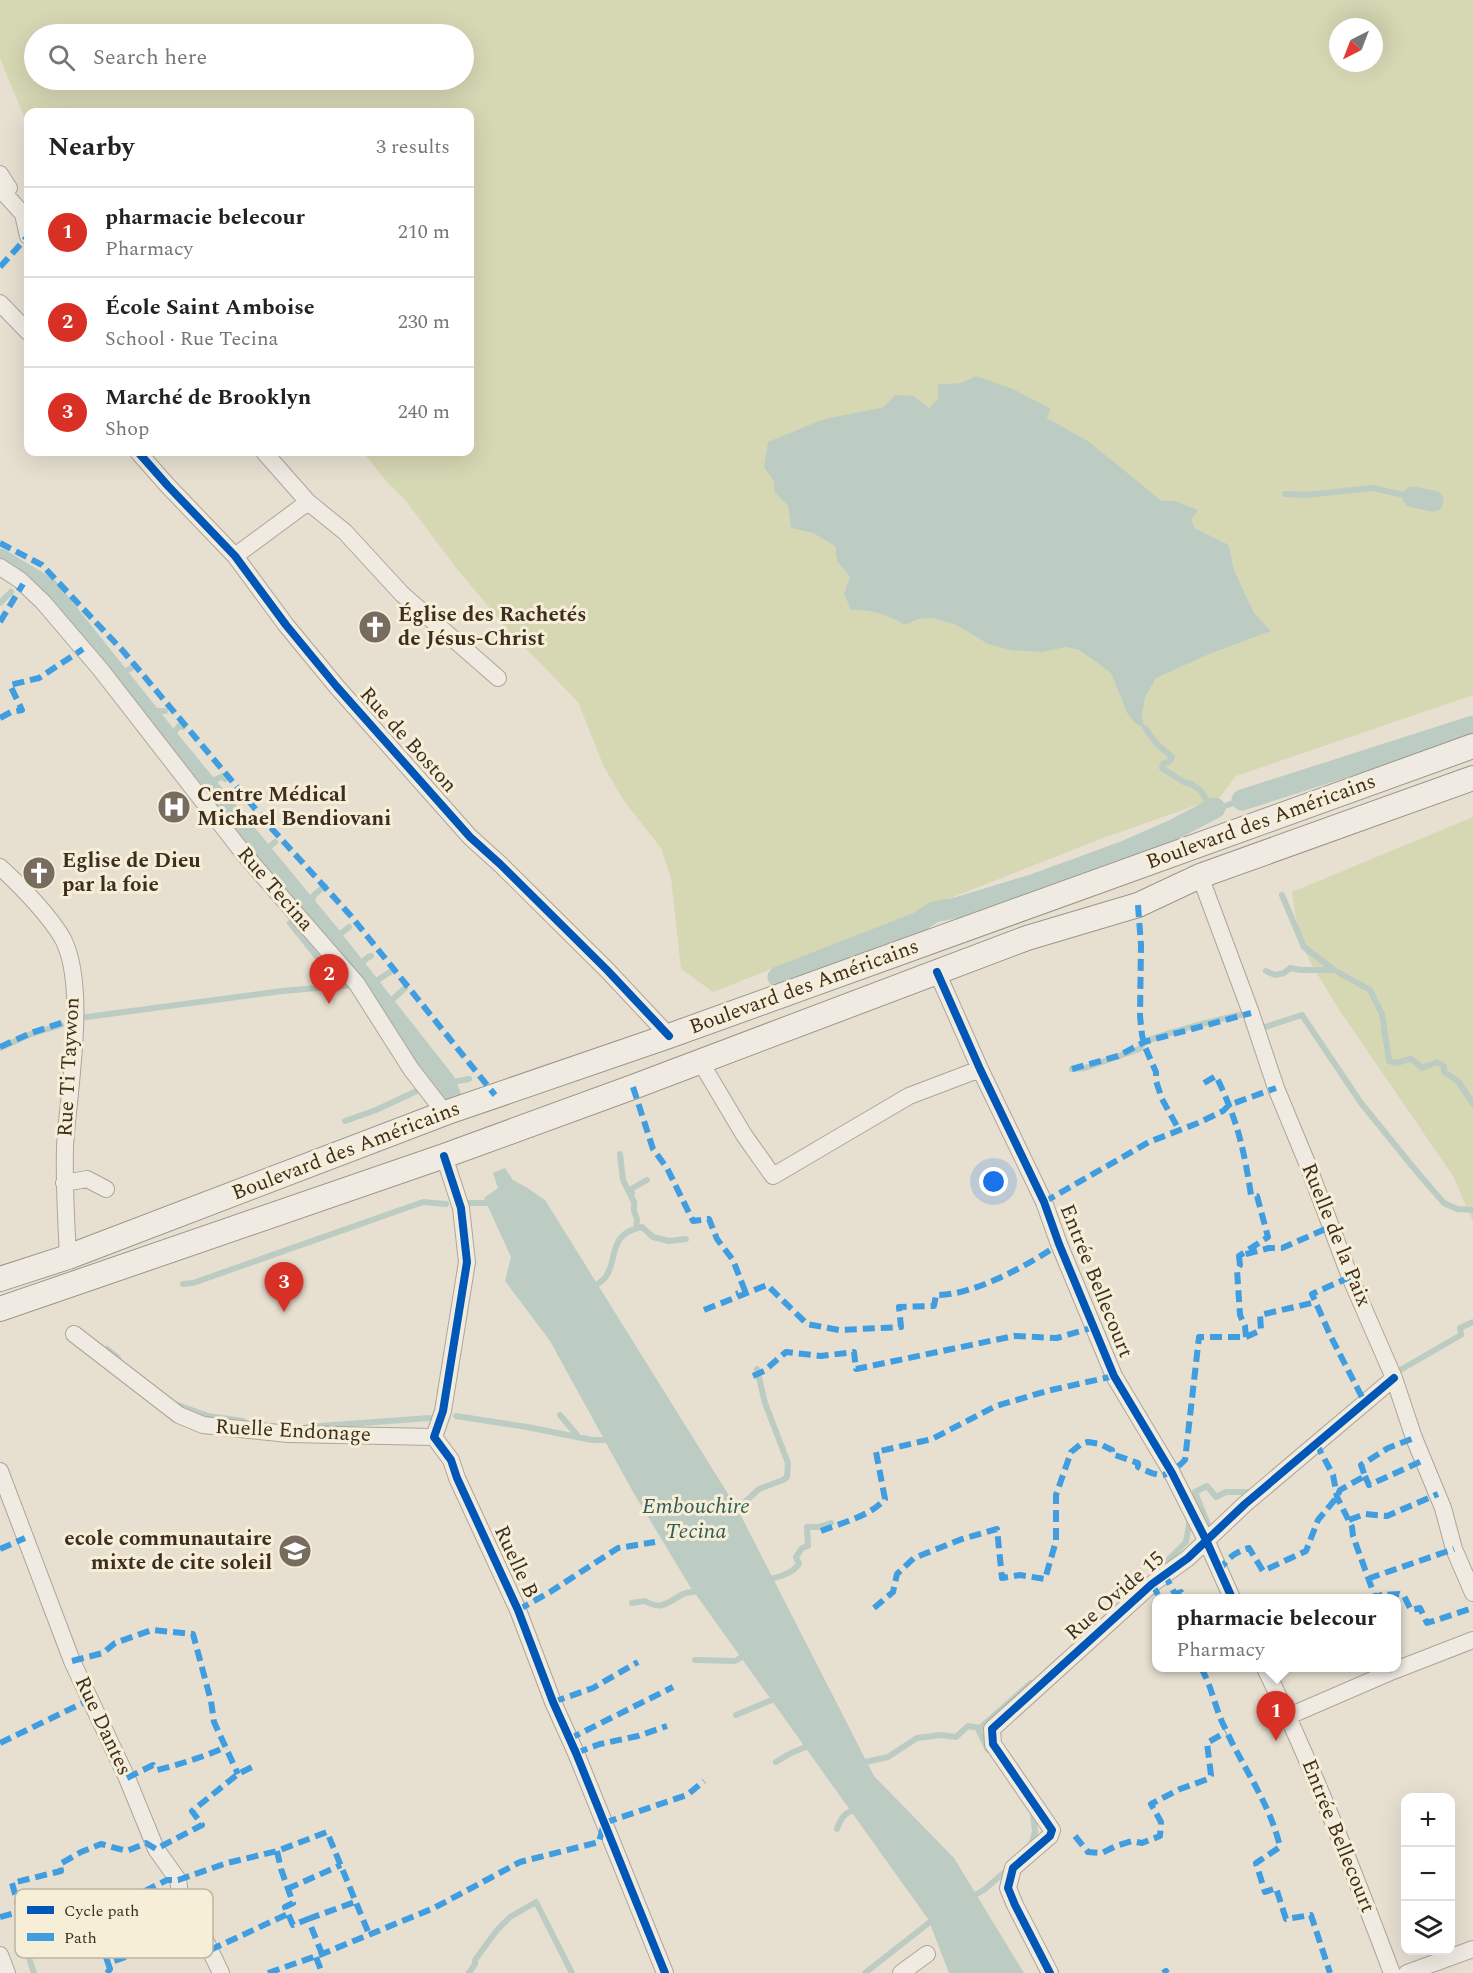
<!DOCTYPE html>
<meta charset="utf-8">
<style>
:root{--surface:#fff;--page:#f2f2f2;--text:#222;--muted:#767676;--line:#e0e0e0;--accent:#d93025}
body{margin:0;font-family:Spectral,serif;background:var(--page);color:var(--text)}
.controls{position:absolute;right:18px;bottom:18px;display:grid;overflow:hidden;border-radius:12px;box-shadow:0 6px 24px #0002}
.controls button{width:54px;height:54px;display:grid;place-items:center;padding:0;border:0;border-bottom:2px solid var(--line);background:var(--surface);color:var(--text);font:30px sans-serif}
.compass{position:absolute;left:1329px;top:18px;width:54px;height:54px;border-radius:50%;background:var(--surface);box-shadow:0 6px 24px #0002;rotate:222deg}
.you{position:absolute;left:994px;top:1182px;width:21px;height:21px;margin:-15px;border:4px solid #fff;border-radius:50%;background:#1a73e8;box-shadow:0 0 0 9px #1a73e833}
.badge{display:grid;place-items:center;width:39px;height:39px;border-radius:50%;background:var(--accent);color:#fff;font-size:20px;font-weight:700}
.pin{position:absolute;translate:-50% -50px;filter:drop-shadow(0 2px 3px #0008)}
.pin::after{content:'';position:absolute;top:32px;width:21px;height:18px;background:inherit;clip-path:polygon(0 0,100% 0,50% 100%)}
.popup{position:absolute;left:1152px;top:1594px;width:249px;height:78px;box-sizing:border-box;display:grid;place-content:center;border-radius:12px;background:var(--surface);filter:drop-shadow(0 2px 4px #0005);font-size:20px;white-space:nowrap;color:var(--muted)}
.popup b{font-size:22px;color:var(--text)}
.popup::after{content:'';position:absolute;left:50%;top:100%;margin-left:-12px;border:12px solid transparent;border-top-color:var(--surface)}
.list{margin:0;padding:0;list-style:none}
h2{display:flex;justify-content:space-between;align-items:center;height:78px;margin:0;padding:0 24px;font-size:26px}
h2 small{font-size:20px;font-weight:400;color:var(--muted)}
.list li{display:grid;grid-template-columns:39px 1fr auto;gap:18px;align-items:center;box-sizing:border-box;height:90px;padding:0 24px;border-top:2px solid var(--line)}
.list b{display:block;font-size:22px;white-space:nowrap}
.list p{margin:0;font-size:20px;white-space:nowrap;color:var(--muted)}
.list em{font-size:20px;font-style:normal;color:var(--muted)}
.icon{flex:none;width:33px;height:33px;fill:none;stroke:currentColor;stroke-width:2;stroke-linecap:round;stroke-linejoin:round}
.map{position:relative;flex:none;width:1473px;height:1973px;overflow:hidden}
.search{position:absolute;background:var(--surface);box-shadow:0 6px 24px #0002;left:24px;top:24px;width:450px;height:66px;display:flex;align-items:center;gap:15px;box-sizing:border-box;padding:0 21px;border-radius:33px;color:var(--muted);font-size:22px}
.panel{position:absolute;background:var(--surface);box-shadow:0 6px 24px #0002;left:24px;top:108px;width:450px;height:348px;border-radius:12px}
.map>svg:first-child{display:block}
.green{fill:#d6d7b3;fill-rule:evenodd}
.water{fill:#bcccc2}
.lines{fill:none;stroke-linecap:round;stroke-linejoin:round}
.stream{stroke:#bcccc2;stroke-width:6}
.canal{stroke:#bcccc2;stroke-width:21}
.street-casing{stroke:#ada599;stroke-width:18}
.secondary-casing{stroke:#9c958a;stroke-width:26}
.street{stroke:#efebe3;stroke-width:16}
.secondary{stroke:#efebe3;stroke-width:24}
.quiet{stroke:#3f9de0;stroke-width:6;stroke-dasharray:12 6;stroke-linecap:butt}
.cycleway-casing{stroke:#f7eed8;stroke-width:11}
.cycleway{stroke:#0057b8;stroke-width:8}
.labels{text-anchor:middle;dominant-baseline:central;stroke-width:6;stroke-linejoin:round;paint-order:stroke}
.poi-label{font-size:21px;font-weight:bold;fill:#3d2e20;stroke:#f7eed8;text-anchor:start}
.street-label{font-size:21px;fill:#3d2e20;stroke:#f7eed8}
.water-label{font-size:22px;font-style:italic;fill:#2f5d5a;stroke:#f7eed8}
.key{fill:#f7eed8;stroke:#bfb4a1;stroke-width:1.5}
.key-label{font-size:16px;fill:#3d2e20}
</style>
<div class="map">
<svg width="1473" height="1973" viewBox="0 0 1473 1973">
<rect width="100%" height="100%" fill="#e7e0d1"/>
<path class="green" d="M 0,0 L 1473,0 L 1473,695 L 1236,776 L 1220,797 L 1103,838 L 713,992 L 681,969 L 671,878 L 661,848 L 624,801 L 604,767 L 578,702 L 510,632 L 457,569 L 406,501 L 387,482 L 363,452 L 470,452 L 470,112 L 28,112 L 28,126 L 0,58 ZM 1338,27 L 1374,27 L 1374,63 L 1338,63 ZM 34,34 L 464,34 L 464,80 L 34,80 ZM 961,383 L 1051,409 L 1047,418 L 1088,441 L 1162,501 L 1176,501 L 1198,510 L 1191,520 L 1195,528 L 1229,545 L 1234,570 L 1254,613 L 1271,631 L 1212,653 L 1156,678 L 1145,698 L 1142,717 L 1145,727 L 1127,713 L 1111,673 L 1079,650 L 1066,647 L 1043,652 L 988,644 L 956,625 L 932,618 L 918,619 L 905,625 C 887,615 872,609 851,610 L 844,594 L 851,577 L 837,561 L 835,546 L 813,533 L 791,528 L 788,506 L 775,493 L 773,480 L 824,419 L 884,407 L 914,396 L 929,408 L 938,398 L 938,384 Z
M 1473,817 L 1473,1222 L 1453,1176 L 1338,1008 L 1310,962 L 1299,938 L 1292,892 Z"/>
<path class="water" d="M 976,376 L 1013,389 L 1051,409 L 1047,418 L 1088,441 L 1162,501 L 1176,501 L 1198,510 L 1191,520 L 1195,528 L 1229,545 L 1234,570 L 1254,613 L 1271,631 L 1212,653 L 1156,678 L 1145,698 L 1142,717 L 1145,728 L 1135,723 L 1127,713 L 1111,673 L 1079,650 L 1066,647 L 1043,652 L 1011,650 L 988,644 L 956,625 L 932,618 L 918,619 L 905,625 C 887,615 872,609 851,610 L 844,594 L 850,577 L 837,561 L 835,546 L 813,533 L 791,528 L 788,506 L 775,493 L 773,480 L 764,467 L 768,442 L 824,419 L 884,407 L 895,395 L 914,396 L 929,408 L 938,398 L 938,384 L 961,383 Z
M 505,1168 L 513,1180 L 526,1187 L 545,1200 L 738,1510 L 874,1776 L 954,1858 L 1024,1973 L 949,1973 L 928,1919 L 689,1585 L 633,1492 L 550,1341 L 505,1281 L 511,1257 L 484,1198 L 498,1188 L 493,1173 Z"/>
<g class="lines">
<path class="stream" d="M 1285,494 L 1306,495 L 1372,488 L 1413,497
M 0,603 L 11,592
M 120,680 L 123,673 L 133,667
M 152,720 L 157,711 L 165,711
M 1145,728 L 1156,743 L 1172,757 L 1170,761 L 1163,764 L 1162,768 L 1184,782 L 1191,784 L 1200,790 L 1211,806 L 1222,807 L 1242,800 L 1247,805
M 174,746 L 173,734 L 179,726 L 183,727
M 212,792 L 213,781 L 223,776 L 225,779
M 267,859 L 268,848 L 275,842
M 1282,895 L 1304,947 L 1334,970 L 1370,990 L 1382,1014 L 1389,1061 L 1395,1063 L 1411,1059 L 1422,1068 L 1437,1062 L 1444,1066 L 1444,1072 L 1458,1081 L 1473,1104
M 309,910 L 314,895 L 325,886
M 290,923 L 330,973
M 342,950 L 342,940 L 339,935 L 349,927
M 1266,971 L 1275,975 L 1284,973 L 1290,968 L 1301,970 L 1334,970
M 360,972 C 360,966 364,958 371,956
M 373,989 L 376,981 L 390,972
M 365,990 L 379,996
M 389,1009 L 392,1000 L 405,988
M 79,1018 L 282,991 L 353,985
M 1259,1029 L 1302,1015 L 1361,1103 L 1417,1172 L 1444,1203 L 1457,1209 L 1473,1210
M 0,1048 L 31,1034 L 61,1025
M 1072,1069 L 1085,1068 L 1139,1049 C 1141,1047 1143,1043 1145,1042 C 1155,1036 1239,1013 1248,1014
M 432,1086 L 469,1079
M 345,1121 L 376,1110 L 419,1090
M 620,1154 L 623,1180 L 634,1202 L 634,1211 L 637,1219 L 636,1228
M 632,1193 L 631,1189 L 647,1180
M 467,1203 L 491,1203
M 183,1284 L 193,1283 L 423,1202 L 446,1204
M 592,1287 C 626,1273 599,1235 642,1227 L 653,1237 L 669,1241 L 686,1239
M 107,1349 L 118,1358
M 1395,1373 L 1461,1335 L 1460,1328 L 1473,1322
M 175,1404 L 208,1416 L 243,1421
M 560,1415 L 577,1435
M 456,1416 L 527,1427 L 592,1440 L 609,1440
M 307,1427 L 430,1418
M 734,1514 L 743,1511 L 746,1501 L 759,1489 L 783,1480 L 787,1477 L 788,1463 L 765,1403 L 757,1369
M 1209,1533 L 1209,1527 L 1195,1492 L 1207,1486 L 1216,1497 L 1226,1492 L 1252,1492
M 1157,1571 L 1186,1542 L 1190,1519
M 767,1580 C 778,1577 792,1574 799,1564 L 796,1557 L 802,1548 L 808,1546 L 807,1527 L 818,1527 L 831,1523
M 632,1603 L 645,1601 C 662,1611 668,1602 683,1594 C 688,1592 693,1592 698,1591 L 700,1593
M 695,1660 L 735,1661 L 749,1653
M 736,1715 L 779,1697
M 988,1750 L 979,1731 L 980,1728 L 1031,1683
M 776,1762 L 791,1753 L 813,1744
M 861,1763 L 888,1757 L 917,1738 L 941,1735 L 956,1737 L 968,1726 L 980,1728
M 837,1829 C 841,1817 846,1811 859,1809
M 1031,1845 L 1035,1832 L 1033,1814
M 971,1896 C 985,1893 995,1878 1008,1870
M 21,1934 L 34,1973
M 469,1973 L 475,1964 L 475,1960 L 497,1930 L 510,1917 L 536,1902 L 572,1973
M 865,1973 L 935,1918"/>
<path class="canal" d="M 1413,497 L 1433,501
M 0,559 L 48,588 L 174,746 L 328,933 L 445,1082 L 450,1094
M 1242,800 L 1473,726
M 778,977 L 919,922 L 934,912 L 956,908 L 1032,885 L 1125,851 L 1173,830 L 1215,808"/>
<defs>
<path id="street" d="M 0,174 L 9,188 L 4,193 L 23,214 L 28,236
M 0,303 L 28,332
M 138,452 L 168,486 L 235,556 L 286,625 L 337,687 L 470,837 L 500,864 L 607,970 L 669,1036
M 264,452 L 308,502 L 345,532 L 402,594 L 498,678
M 235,556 L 308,502
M 0,567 L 20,580 L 43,602 L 101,670 L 244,854 L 357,984 L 411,1069 L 445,1113
M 0,867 C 20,885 50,916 63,939 C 88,988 68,1092 65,1147 C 64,1184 66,1220 68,1257
M 1200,876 L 1251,1013 L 1276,1088 L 1307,1163 L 1350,1277 L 1394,1378 L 1414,1438 L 1443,1508 L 1454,1549 L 1473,1593
M 937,972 L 980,1069 L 1044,1202 L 1059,1244 L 1114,1376 L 1172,1473 L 1206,1540 L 1232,1598
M 700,1061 L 744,1135 L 773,1176 L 909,1096 L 980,1069
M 444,1156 L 461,1208 L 467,1262 L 443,1411 L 434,1437 L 451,1460 L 457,1478 L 518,1610 L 553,1702 L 576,1753 L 665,1973
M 64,1183 L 87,1179 L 106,1189
M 74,1334 L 179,1415 L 203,1425 L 288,1434 L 434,1437
M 0,1471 L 72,1661 L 127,1778 L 156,1849 L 178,1880 L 181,1900 L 197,1923 L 221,1973
M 1265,1668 C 1313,1767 1353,1870 1392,1973
M 1289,1716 L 1393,1671 L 1473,1640
M 0,1955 L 7,1973
M 901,1973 L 927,1954
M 1050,1973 L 1015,1905 L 1008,1888 L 1013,1868 L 1050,1836 L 1052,1830 L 993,1744 L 992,1729 L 1152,1584 L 1188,1558 L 1245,1504 L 1394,1378
M 1407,1973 L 1473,1949"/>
<path id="secondary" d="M 0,1279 L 68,1257 L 445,1113 L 669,1036 L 1473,746
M 0,1309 L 444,1156 L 633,1087 L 1027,938 L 1138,905 L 1200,876 L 1473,778"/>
</defs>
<use href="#street" class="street-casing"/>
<use href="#secondary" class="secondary-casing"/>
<use href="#street" class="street"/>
<use href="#secondary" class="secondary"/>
<path class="quiet" d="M 0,267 L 28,236
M 0,543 L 42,565 L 123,651 L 273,830 L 351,916 L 495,1095
M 0,622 L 23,584
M 0,718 L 11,712 L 22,710 L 10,685 L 39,678 L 83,649
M 1138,905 L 1141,945 L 1140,1016 L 1142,1035 L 1145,1047 L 1156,1072 L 1156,1081 L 1162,1099 L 1179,1130
M 0,1047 L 31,1033 L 76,1018
M 1072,1069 L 1118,1056 L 1144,1042 L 1251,1013
M 1204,1083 L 1216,1076 C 1237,1119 1244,1149 1251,1195 L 1257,1196 L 1268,1237 L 1239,1256
M 633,1087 L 653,1149 L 667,1168 L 693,1221 L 709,1219 L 717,1239 L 733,1260 L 745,1291 L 736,1294
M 1044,1202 L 1149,1142 L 1198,1123 L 1223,1111 L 1229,1105 L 1276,1088
M 1350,1277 L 1312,1294 L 1331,1337 L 1365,1403
M 704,1310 L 767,1285 L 807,1324 L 839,1330 L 901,1327 L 899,1307 L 934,1306 L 936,1295 C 972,1296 1029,1265 1059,1244
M 1246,1337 L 1245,1326 L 1240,1315 L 1237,1270 L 1240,1265 L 1239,1256 L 1269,1248 L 1282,1248 L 1330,1227
M 753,1376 L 764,1371 L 786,1352 L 821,1356 L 854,1352 L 856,1369 L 1014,1336 L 1057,1338 L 1094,1327
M 1316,1443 L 1333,1475 L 1337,1497 L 1352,1527 L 1353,1536 L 1375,1597 L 1384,1594 L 1384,1595 L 1399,1594 L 1404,1596 L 1411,1610 L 1420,1608 L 1427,1623 L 1473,1608
M 1365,1476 L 1369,1485 L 1424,1460
M 1349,1520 L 1365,1514 L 1387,1516 L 1438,1494
M 821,1531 C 843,1522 869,1517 885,1499 L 876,1452 L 932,1439 L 996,1406 L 1047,1391 L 1114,1376
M 0,1549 L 25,1538
M 1219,1572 C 1226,1559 1235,1552 1249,1548 L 1263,1571 L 1306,1551 L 1318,1520 L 1337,1497 L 1340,1490 L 1365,1476 L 1361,1465 L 1388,1448 L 1414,1438
M 1162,1576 L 1167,1579 L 1175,1594 L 1181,1592 L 1184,1598
M 1370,1580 L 1370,1578 L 1454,1549
M 1152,1584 L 1160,1598
M 874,1608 L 893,1592 L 897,1574 L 914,1558 L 962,1539 L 997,1529 L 1002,1578 L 1020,1575 L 1045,1579 L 1056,1541 L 1056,1495 L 1071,1452 L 1081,1444 L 1088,1442 L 1100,1444 L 1112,1450 L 1112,1454 L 1138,1463 L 1138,1467 C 1162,1478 1166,1479 1185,1460 L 1199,1337 L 1246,1337 L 1261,1330 L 1260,1315 L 1316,1302
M 518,1610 L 550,1592 L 618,1548 L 655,1542
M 72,1661 L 103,1653 L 115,1643 L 152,1630 L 193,1634 L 211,1701 L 214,1722 L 238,1774
M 1201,1668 C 1212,1686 1215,1709 1225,1728 C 1243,1768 1270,1803 1280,1847 L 1256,1863 L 1265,1892 L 1276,1888 L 1286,1919 L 1311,1915 L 1330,1973
M 1391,1668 L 1393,1671
M 553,1702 L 593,1688 L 638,1662
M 569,1739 L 673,1687
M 0,1743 L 91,1699
M 576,1753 L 600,1744 L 638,1736 L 667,1726
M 127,1778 L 153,1765 L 157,1770 C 181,1764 203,1757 226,1747
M 1075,1836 L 1088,1852 L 1102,1853 L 1116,1846 L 1132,1841 L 1142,1843 L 1160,1836 L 1161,1822 L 1151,1804 L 1180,1789 L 1208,1779 L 1211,1775 L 1207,1743 L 1226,1732
M 277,1851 L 281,1869 L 293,1903 L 285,1907 L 293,1925 L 308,1919 L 322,1954 L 316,1957 L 322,1973
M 287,1889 L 341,1865
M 20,1912 L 12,1883 L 61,1871 L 60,1864 L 81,1852 L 101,1844 L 127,1851 L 146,1843 L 156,1849 L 202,1825 L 192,1811 L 238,1774 L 254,1766
M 0,1917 L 33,1908 L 42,1899 L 49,1911 L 91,1900 L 98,1914
M 308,1919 L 355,1902
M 103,1938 L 109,1933 L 155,1914 L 181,1900
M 210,1950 L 288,1914
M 108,1963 L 100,1940 L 108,1931 L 98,1914 L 167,1880 L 178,1880 L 227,1863 L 277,1851 L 327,1832 L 369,1934
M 107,1973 L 110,1969 L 108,1963 L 154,1947 L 197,1923
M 268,1973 L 322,1954 L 434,1908 L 520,1862 L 599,1842 L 604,1823 L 687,1795 L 704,1781
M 1163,1973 L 1166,1971 L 1167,1973"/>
<defs>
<path id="cycleway" d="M 138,452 L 168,486 L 235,556 L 286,625 L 337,687 L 470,837 L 500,864 L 607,970 L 669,1036
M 937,972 L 980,1069 L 1044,1202 L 1059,1244 L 1114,1376 L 1172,1473 L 1206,1540 L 1232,1598
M 444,1156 L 461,1208 L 467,1262 L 443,1411 L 434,1437 L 451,1460 L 457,1478 L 518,1610 L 553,1702 L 576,1753 L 665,1973
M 1050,1973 L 1015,1905 L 1008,1888 L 1013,1868 L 1050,1836 L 1052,1830 L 993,1744 L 992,1729 L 1152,1584 L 1188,1558 L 1245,1504 L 1394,1378"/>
</defs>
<use href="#cycleway" class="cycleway-casing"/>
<use href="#cycleway" class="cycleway"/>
</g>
<defs>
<symbol id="church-disc" viewBox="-11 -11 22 22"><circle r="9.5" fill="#786c5e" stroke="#f7eed8"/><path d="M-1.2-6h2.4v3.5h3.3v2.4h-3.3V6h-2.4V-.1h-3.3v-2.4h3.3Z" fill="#fff"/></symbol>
<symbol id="hospital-disc" viewBox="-11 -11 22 22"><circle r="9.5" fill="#786c5e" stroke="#f7eed8"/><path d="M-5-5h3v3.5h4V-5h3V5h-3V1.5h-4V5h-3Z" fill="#fff"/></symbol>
<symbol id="school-disc" viewBox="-11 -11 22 22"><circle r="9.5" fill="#786c5e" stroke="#f7eed8"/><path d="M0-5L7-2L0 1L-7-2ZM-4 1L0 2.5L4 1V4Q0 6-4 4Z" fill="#fff"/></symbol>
</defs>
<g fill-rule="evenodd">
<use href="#church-disc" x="356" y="608" width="38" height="38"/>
<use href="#hospital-disc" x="155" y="788" width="38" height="38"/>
<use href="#church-disc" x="20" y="854" width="38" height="38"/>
<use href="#school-disc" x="276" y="1532" width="38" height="38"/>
</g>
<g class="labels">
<g class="poi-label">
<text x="398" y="615">Église des Rachetés<tspan x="398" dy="24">de Jésus-Christ</tspan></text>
<text x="197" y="795">Centre Médical<tspan x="197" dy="24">Michael Bendiovani</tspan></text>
<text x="62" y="861">Eglise de Dieu<tspan x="62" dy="24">par la foie</tspan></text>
<text x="272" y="1539" text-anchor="end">ecole communautaire<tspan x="272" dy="24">mixte de cite soleil</tspan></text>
</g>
<g class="street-label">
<text transform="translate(408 740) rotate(48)">Rue de Boston</text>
<text transform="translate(1261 822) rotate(-20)">Boulevard des Américains</text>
<text transform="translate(275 889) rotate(49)">Rue Tecina</text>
<text transform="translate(804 987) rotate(-20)">Boulevard des Américains</text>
<text transform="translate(69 1067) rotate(-87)">Rue Ti Taywon</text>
<text transform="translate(346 1151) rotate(-21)">Boulevard des Américains</text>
<text transform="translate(1336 1235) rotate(68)">Ruelle de la Paix</text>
<text transform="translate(1096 1281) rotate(68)">Entrée Bellecourt</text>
<text transform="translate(293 1431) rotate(3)">Ruelle Endonage</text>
<text transform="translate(516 1562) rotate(65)">Ruelle B</text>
<text transform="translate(1115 1596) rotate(-41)">Rue Ovide 15</text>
<text transform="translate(103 1726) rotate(65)">Rue Dantes</text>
<text transform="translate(1338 1836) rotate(68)">Entrée Bellecourt</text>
</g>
<g class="water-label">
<text x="696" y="1506">Embouchire<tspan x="696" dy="25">Tecina</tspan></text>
</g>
</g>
<rect x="15" y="1889" width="198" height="69" rx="9" class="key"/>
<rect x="27" y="1906" width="27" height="8" fill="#0057b8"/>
<rect x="27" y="1933" width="27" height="8" fill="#3f9de0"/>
<g class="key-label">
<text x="64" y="1916">Cycle path</text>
<text x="64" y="1943">Path</text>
</g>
</svg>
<div class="controls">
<button>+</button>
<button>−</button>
<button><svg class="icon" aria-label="layers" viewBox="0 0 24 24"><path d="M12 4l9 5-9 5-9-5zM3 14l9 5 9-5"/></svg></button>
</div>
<svg class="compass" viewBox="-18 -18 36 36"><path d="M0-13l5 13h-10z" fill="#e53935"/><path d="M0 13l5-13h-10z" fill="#767676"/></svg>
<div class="you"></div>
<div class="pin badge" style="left:1276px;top:1741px">1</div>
<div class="popup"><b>pharmacie belecour</b>Pharmacy</div>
<div class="pin badge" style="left:329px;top:1004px">2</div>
<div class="pin badge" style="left:284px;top:1312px">3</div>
<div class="search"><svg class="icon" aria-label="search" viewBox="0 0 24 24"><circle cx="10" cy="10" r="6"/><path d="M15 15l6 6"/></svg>Search here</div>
<section class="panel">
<h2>Nearby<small>3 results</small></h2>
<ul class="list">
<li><span class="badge">1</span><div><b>pharmacie belecour</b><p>Pharmacy</p></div><em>210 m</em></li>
<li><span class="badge">2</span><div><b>École Saint Amboise</b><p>School · Rue Tecina</p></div><em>230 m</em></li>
<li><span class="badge">3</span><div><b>Marché de Brooklyn</b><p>Shop</p></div><em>240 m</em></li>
</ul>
</section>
</div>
